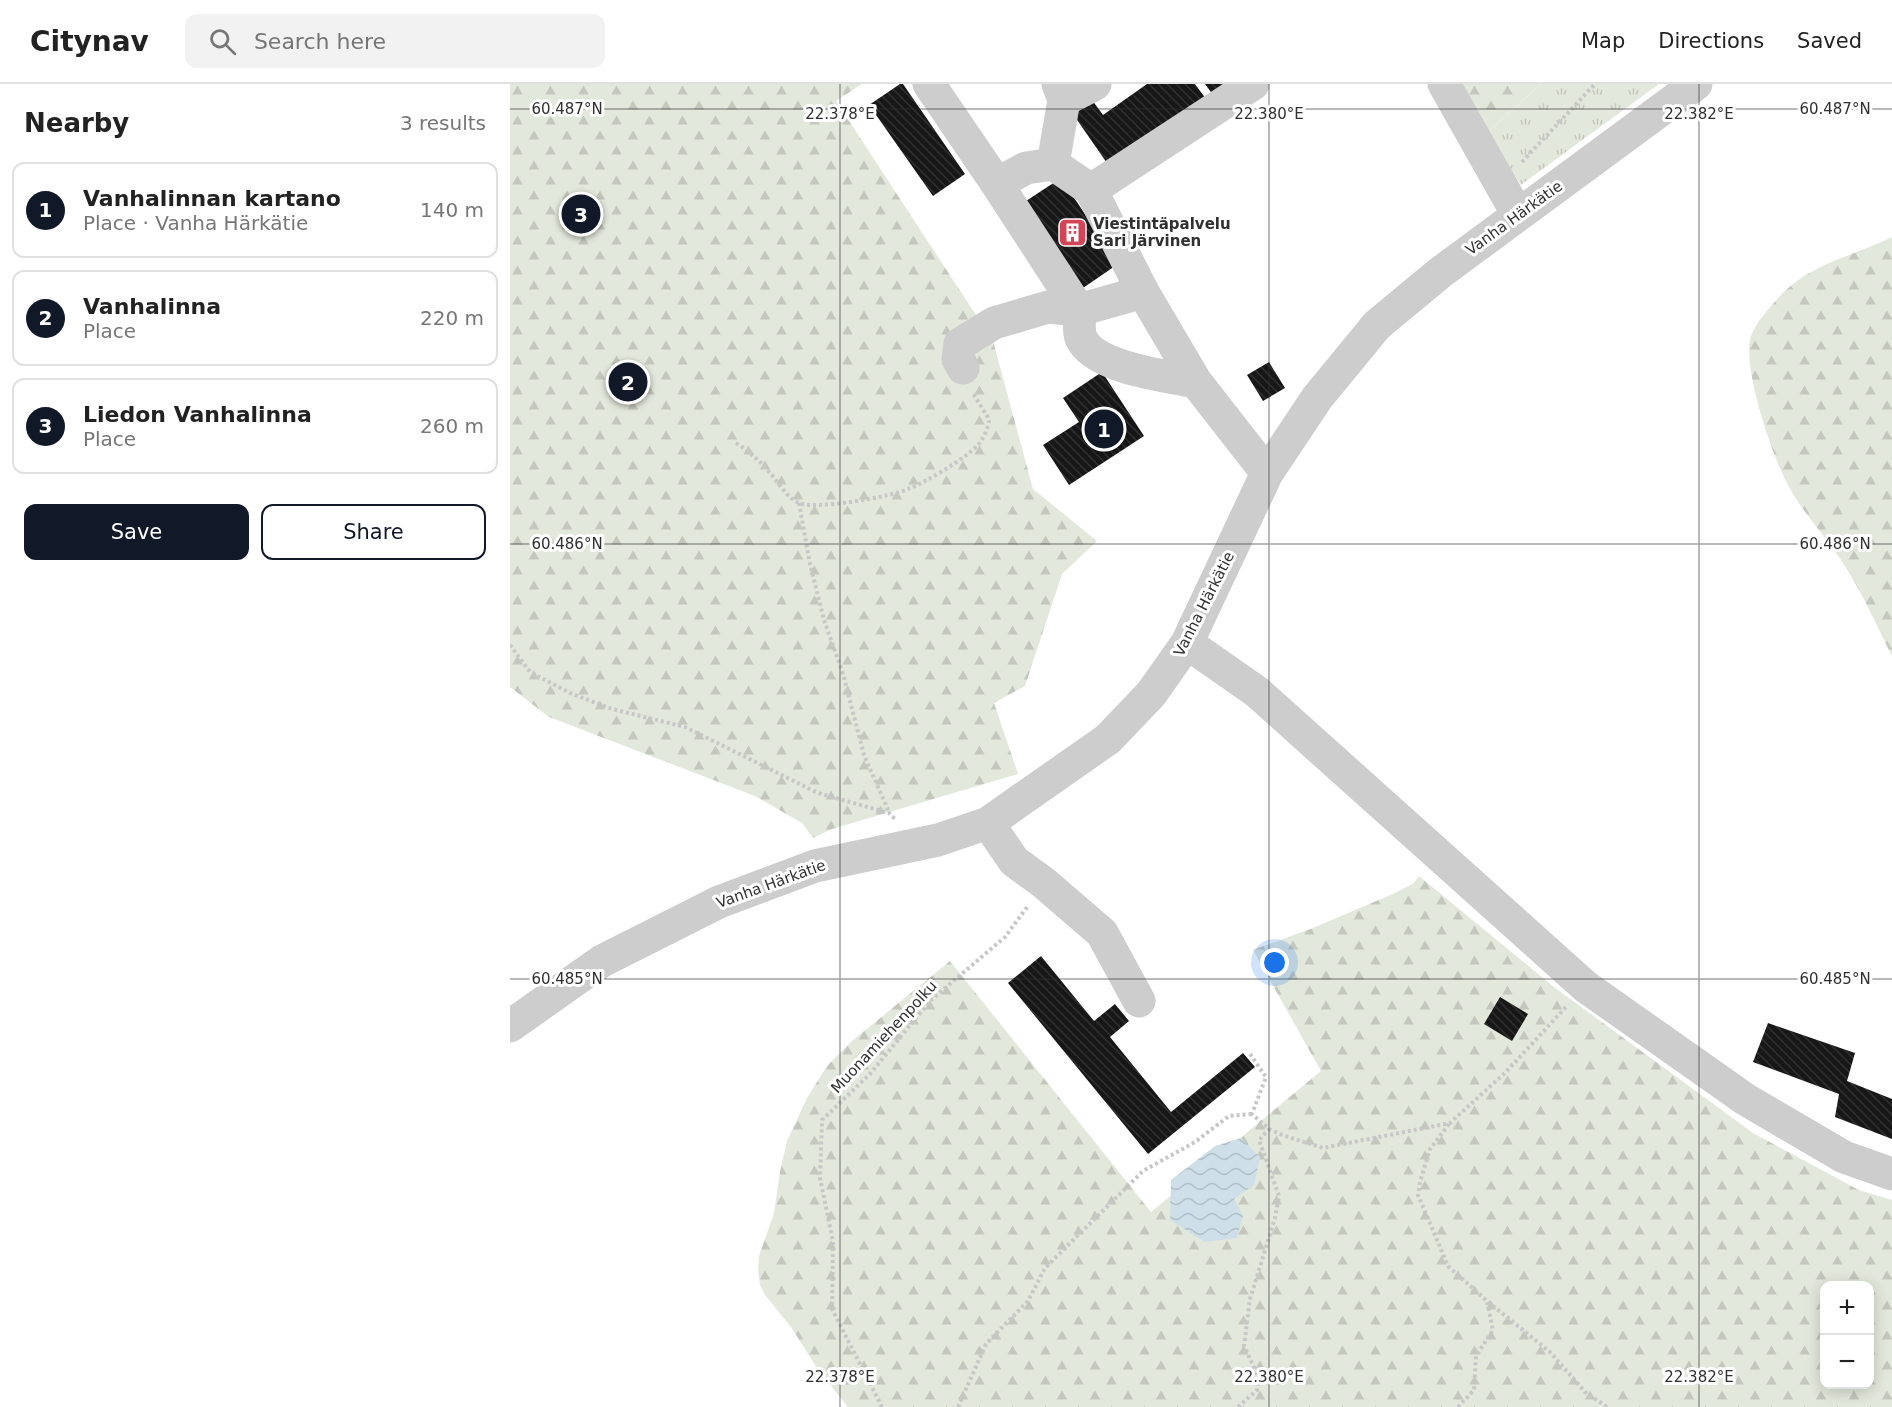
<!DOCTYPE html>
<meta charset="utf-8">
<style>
:root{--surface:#fff;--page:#f2f2f2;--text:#222;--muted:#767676;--line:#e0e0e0;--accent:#111827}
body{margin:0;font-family:"DejaVu Sans",sans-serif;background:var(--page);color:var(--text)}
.controls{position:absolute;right:18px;bottom:18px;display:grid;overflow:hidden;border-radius:12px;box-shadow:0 3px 15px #0003}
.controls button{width:54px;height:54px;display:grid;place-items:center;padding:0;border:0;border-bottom:2px solid var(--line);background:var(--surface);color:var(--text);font:30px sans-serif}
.you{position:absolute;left:765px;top:879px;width:21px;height:21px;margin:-15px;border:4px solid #fff;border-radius:50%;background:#1a73e8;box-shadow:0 0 0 9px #1a73e833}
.badge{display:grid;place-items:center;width:39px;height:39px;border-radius:50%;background:var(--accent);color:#fff;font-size:20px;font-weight:700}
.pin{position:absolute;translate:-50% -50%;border:3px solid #fff;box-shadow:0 2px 6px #0006}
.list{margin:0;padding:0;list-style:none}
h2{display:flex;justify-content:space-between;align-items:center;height:78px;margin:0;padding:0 24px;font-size:26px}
h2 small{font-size:20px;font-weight:400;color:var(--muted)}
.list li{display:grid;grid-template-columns:39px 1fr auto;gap:18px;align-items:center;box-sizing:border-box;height:96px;margin:0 12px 12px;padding:0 12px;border:2px solid var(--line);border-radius:12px}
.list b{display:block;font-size:22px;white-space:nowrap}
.list p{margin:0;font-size:20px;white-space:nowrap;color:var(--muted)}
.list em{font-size:20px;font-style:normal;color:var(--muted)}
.actions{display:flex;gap:12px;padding:18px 24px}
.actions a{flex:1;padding:14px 0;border:2px solid var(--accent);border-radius:12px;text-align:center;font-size:21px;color:var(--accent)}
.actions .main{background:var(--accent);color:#fff}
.icon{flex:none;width:33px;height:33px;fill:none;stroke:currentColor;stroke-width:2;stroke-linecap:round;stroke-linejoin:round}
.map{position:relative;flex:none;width:1382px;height:1323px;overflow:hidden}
header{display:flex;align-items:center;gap:36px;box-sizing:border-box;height:84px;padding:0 30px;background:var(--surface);border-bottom:2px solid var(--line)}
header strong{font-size:28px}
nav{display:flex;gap:33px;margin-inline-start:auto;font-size:21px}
.search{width:420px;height:54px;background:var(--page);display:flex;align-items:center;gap:15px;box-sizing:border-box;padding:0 21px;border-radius:12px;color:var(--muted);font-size:22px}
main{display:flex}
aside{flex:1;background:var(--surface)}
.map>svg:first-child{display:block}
.grass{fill:url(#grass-tufts)}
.forest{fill:url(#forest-firs);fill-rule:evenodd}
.water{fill:url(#water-waves)}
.building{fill:url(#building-back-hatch)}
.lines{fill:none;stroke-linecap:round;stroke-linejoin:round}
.path{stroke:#c7c7c7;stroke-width:4;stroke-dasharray:3 3;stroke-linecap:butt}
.minor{stroke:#cdcdcd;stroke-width:33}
.ticks{fill:none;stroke:#303030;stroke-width:1.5;stroke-opacity:0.45}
.labels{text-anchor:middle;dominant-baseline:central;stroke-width:6;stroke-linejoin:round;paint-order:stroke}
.street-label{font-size:15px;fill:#303030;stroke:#fff}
.poi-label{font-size:15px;font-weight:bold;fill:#303030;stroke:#fff;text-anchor:start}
.ticks-label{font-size:15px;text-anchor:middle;fill:#303030;stroke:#fff;stroke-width:6;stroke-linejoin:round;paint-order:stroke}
</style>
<header>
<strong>Citynav</strong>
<div class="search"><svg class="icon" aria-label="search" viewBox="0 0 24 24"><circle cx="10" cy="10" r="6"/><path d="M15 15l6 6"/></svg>Search here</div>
<nav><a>Map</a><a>Directions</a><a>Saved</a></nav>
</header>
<main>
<aside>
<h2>Nearby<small>3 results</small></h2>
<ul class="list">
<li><span class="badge">1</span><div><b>Vanhalinnan kartano</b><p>Place · Vanha Härkätie</p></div><em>140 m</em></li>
<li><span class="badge">2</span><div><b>Vanhalinna</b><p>Place</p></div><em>220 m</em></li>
<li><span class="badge">3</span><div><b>Liedon Vanhalinna</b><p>Place</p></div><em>260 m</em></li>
</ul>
<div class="actions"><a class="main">Save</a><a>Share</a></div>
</aside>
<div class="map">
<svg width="1382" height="1323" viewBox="0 0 1382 1323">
<defs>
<pattern id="grass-tufts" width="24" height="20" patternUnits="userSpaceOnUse" patternTransform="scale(1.5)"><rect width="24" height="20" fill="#e3e8dc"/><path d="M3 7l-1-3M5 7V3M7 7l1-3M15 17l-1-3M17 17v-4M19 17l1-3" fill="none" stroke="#c3c7bd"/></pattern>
<pattern id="forest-firs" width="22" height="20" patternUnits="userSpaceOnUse" patternTransform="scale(1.5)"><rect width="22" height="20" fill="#e3e8dc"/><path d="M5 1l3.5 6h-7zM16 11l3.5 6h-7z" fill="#c3c7bd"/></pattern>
<pattern id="water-waves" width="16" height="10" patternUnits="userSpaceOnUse" patternTransform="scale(1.5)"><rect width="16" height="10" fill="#cedfe9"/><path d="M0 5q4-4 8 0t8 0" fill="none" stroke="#b1c0c8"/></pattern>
<pattern id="building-back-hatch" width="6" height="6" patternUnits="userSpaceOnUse" patternTransform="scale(1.5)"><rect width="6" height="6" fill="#171717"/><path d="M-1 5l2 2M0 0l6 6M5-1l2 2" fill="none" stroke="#303030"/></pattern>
</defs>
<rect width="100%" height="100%" fill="#fff"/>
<path class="grass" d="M 1031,0 L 1149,0 L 1011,101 L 977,49 Z"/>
<path class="forest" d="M 0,0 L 352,0 L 326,17 L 483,257 L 523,405 L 587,457 L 552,490 L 515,602 L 484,619 L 508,690 L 322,745 L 303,754 L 292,739 L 245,712 L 39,633 L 0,603 Z
M 949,0 L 1031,0 L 977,49 Z
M 1382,153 L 1382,572 C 1366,540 1351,506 1331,476 C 1314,450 1292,428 1278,401 C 1263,374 1231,281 1241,252 C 1246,238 1260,223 1270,212 C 1301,179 1344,172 1382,153 Z
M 909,792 L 1044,903 L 1243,1049 L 1349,1106 L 1382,1116 L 1382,1323 L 338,1323 L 309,1287 L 281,1243 L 255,1211 L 250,1201 L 248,1187 L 249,1172 L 264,1129 L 270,1088 L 277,1057 L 297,1014 L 317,982 L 342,957 L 440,877 L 641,1128 L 811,987 L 743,866 L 803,844 L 885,809 L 904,799 ZM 1314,1202 L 1360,1202 L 1360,1300 L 1314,1300 Z"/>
<path class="water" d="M 731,1054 L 750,1073 L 744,1101 L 724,1115 L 733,1132 L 727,1154 L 695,1158 L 660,1136 L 661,1096 L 705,1062 Z"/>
<path class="building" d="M 390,0 L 393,0 L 455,90 L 423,112 L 359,21 Z
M 637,0 L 685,0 L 696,15 L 599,82 L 563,30 L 582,16 L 593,31 Z
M 695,0 L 718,0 L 703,11 Z
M 551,94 L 608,180 L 573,204 L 516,117 Z
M 759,278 L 775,304 L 753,317 L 737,291 Z
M 592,288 L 634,352 L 559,401 L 533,361 L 569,338 L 553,314 Z
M 531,872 L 584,937 L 605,920 L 619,937 L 600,953 L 661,1028 L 733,969 L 745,983 L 638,1070 L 498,899 Z
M 990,913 L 1018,930 L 1002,957 L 974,940 Z
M 1258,939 L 1345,969 L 1337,997 L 1382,1015 L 1382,1055 L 1325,1033 L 1329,1010 L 1243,978 Z"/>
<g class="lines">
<path class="path" d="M 1012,78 L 1085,0
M 226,359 C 239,367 250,377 260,389 C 268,398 277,414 289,419 C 306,426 380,413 398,405 C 416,398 455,375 468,361 C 472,357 479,343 479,336 C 479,334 466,315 463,309
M 289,419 L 300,480 L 314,536 L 333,590 L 354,671 L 379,728
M 0,561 L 20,588 L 60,609 L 102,625 L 175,643 L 308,709 L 379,729 L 386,736
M 740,970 L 756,993 L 742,1030 L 759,1045 L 772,1051 L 813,1064 L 940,1039 L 996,988 L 1056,923
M 939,1040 L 920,1065 L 910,1098 L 908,1111 L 938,1182 L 977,1217 L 1040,1268 L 1075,1308 L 1097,1323
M 372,1323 L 322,1225 L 323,1158 L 310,1094 L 312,1036 L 360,990 L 420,917 L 495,853 L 518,822
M 448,1323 L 476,1260 L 518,1217 L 535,1184 L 633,1087 L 685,1058 L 719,1032 L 742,1030
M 728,1323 L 747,1306 L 749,1294 L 734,1262 L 740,1215 L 765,1134 L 769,1112 L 749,1056 L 759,1045
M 948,1323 L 964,1306 L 966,1272 L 983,1246 L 977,1217"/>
<path class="minor" d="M 419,0 L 487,100
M 548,0 L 554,16 L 543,80 L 581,106 L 633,208 L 686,298 L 757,389
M 934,0 L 1008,131
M 554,16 L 585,0
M 543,80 L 516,84 L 487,100 L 569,226 L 633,208
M 581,106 L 743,0
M 453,284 L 448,275 L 450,260 L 484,239 L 538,223 L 569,226 C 570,234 568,246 571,254 C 584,284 657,292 686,298
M 677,559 L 747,608 L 1076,903 L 1235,1015 L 1334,1073 L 1382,1090
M 478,739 L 504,777 L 534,799 L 592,849 L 629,917
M 0,942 L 92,877 L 209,818 L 305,782 L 428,756 L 478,739 L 598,655 L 641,610 L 677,559 L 757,389 L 807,314 L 867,241 L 931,188 L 1186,0"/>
</g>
<path class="ticks" d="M 330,0 L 330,1323M 759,0 L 759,1323M 1189,0 L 1189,1323M 0,25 L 1382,25M 0,460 L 1382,460M 0,895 L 1382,895"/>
<defs>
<symbol id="building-square" viewBox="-11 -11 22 22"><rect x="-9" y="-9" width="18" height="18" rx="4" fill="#d34556" stroke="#fff"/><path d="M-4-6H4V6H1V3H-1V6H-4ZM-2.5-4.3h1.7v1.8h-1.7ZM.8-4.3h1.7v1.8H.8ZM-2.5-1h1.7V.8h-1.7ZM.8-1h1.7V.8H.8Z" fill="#fff"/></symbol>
</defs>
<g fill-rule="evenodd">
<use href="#building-square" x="546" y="132" width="33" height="33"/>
</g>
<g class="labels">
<g class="street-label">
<text transform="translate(1004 134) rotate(-36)">Vanha Härkätie</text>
<text transform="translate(694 520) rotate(-63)">Vanha Härkätie</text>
<text transform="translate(261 800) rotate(-20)">Vanha Härkätie</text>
<text transform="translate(374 953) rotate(-47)">Muonamiehenpolku</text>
</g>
<g class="poi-label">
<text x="583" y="140">Viestintäpalvelu<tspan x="583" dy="17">Sari Järvinen</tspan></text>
</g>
</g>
<g class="ticks-label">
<text x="57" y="30">60.487°N</text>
<text x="1325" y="30">60.487°N</text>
<text x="330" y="35">22.378°E</text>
<text x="759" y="35">22.380°E</text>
<text x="1189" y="35">22.382°E</text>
<text x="57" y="465">60.486°N</text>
<text x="1325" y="465">60.486°N</text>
<text x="57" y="900">60.485°N</text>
<text x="1325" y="900">60.485°N</text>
<text x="330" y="1298">22.378°E</text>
<text x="759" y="1298">22.380°E</text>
<text x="1189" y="1298">22.382°E</text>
</g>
</svg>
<div class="controls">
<button>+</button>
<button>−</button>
</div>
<div class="you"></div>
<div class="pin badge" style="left:594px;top:345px">1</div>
<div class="pin badge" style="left:118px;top:298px">2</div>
<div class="pin badge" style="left:71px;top:130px">3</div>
</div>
</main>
